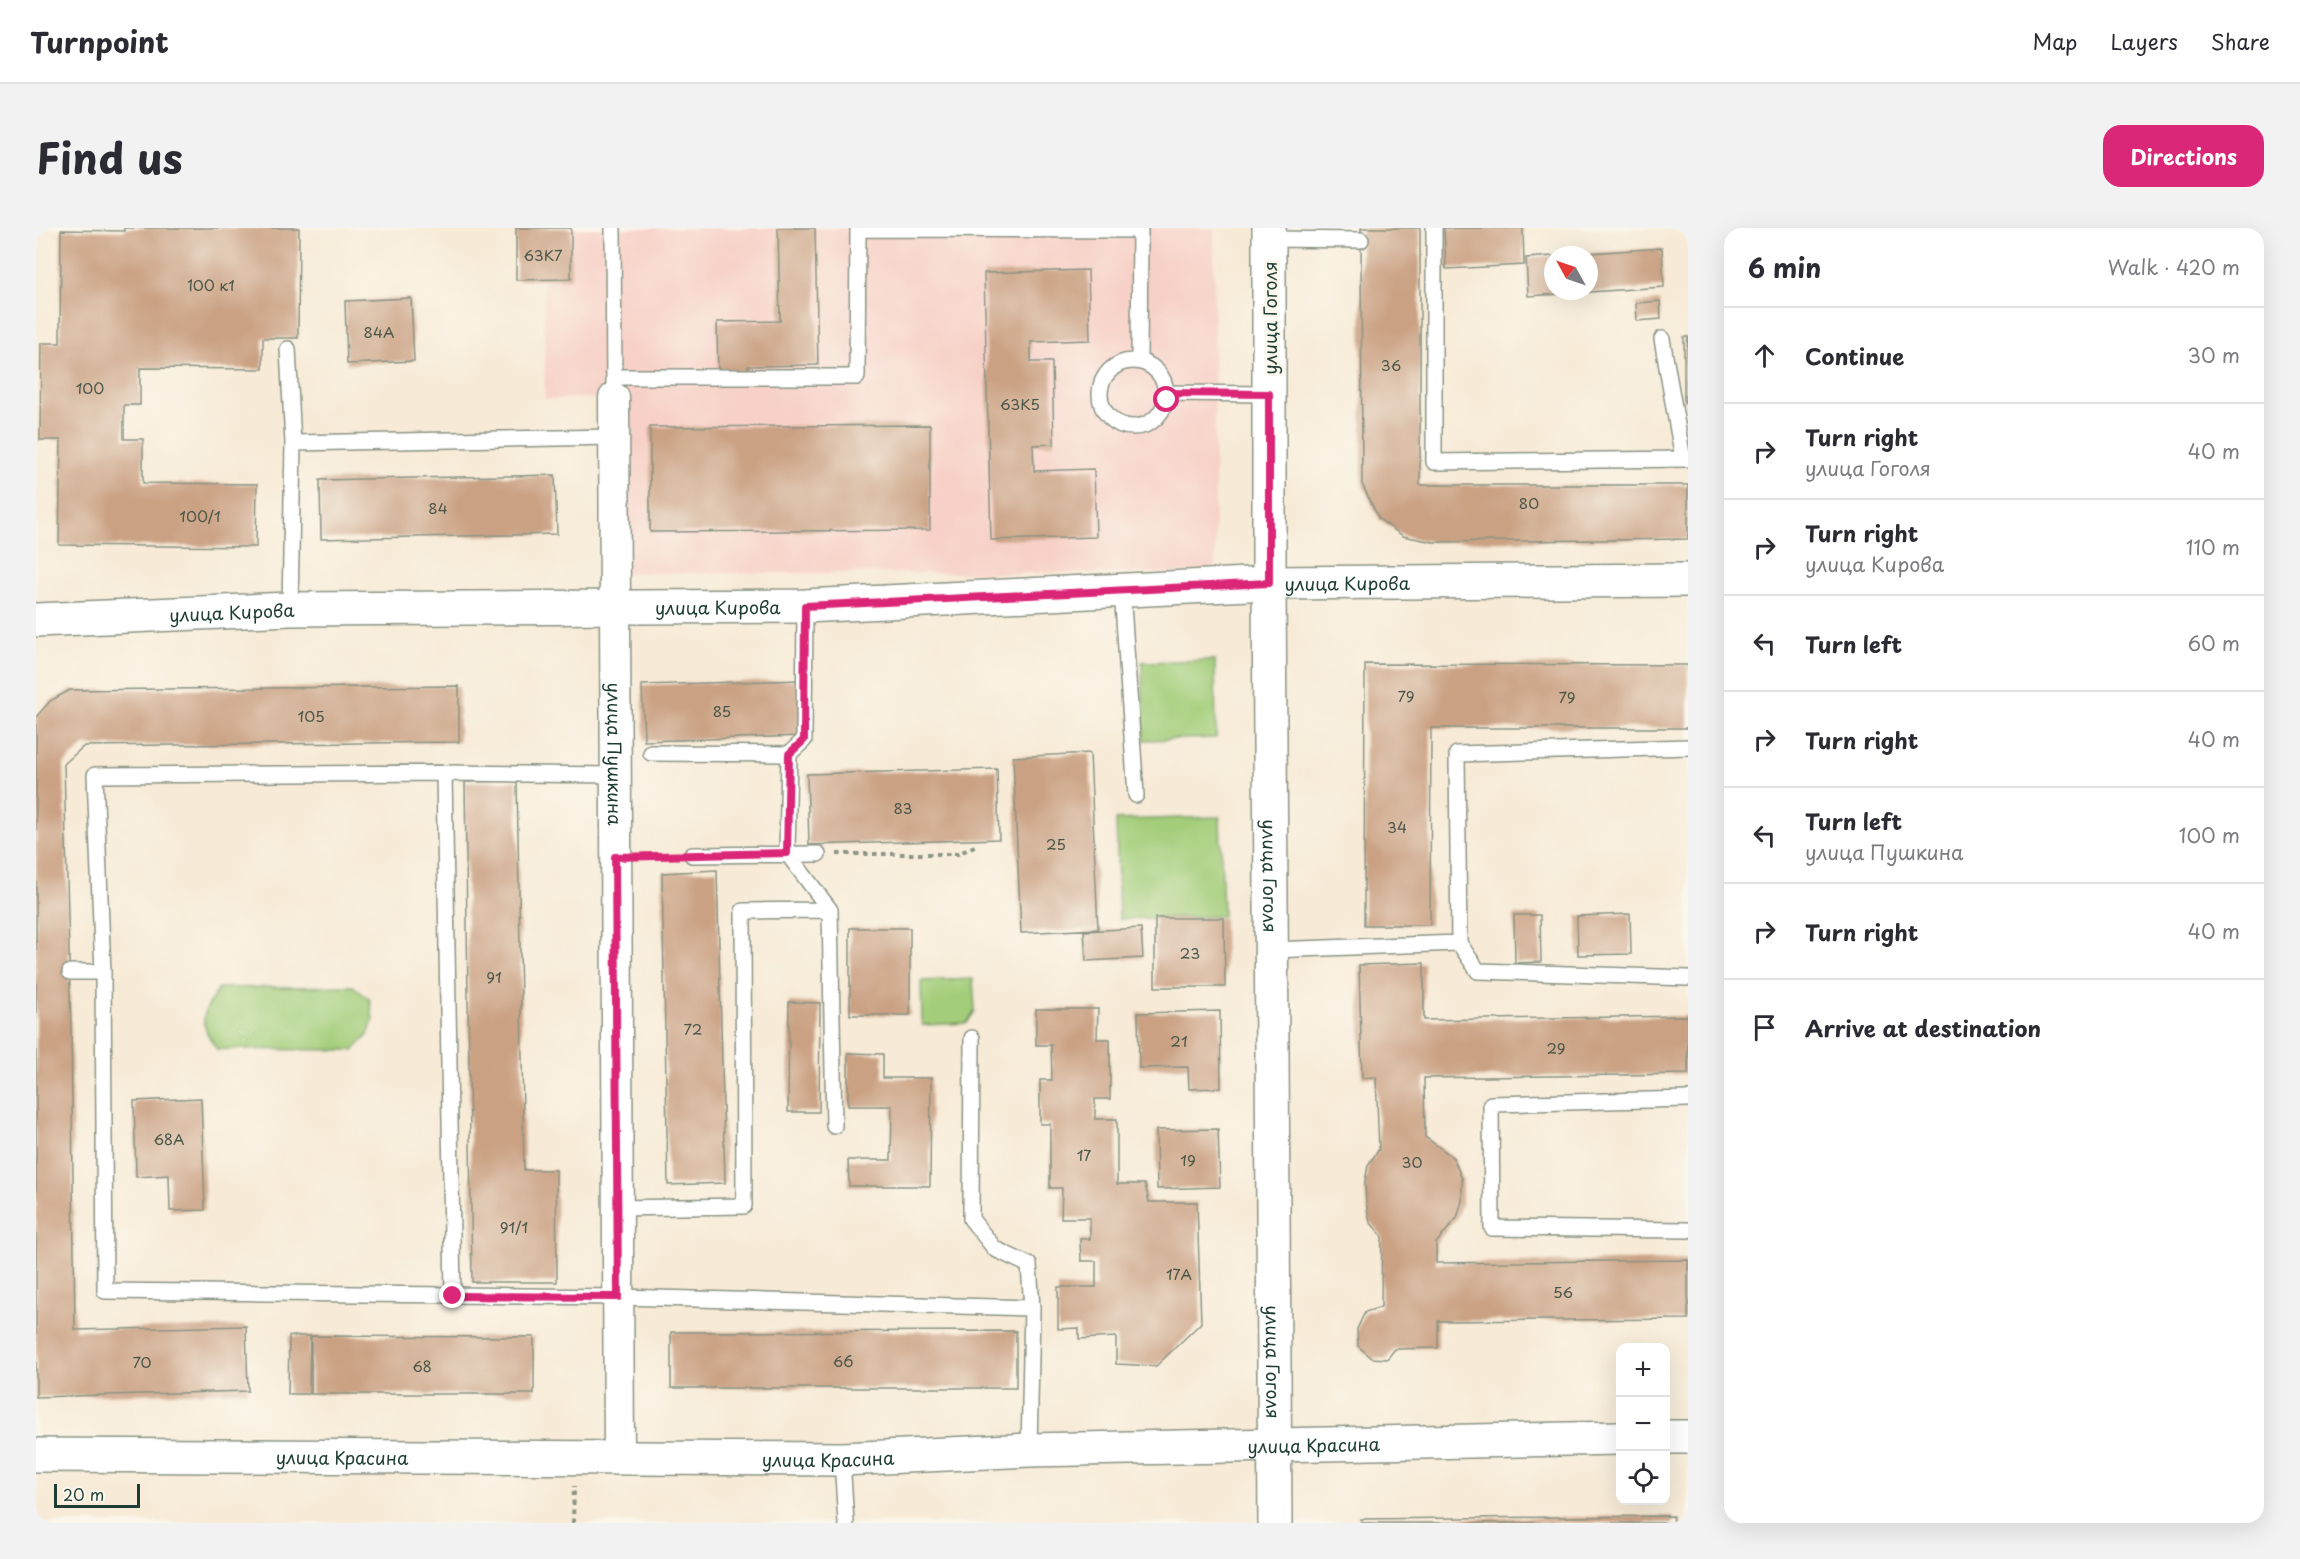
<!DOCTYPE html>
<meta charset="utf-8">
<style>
:root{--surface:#fff;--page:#f2f2f3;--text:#2b2b33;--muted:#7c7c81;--line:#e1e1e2;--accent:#db2777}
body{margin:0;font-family:"Playpen Sans",sans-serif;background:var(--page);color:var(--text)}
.controls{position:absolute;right:18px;bottom:18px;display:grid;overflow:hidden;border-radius:12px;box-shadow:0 6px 24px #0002}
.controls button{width:54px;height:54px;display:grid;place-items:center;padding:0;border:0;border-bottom:2px solid var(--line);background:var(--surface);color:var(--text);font:30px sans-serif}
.compass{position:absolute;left:1508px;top:18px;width:54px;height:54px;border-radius:50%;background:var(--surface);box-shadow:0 6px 24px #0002;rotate:310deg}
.scale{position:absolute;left:18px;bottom:15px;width:86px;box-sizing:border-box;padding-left:6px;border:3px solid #1f3d34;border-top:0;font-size:16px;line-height:21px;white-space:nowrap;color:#1f3d34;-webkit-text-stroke:4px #fbf7ec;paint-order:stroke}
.stop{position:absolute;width:18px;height:18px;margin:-14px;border:4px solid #db2777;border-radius:50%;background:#fff}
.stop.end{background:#db2777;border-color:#fff;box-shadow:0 2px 6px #0008}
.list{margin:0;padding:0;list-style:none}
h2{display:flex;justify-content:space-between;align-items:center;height:78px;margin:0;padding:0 24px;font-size:26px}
h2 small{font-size:20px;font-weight:400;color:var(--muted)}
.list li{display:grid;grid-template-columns:39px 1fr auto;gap:18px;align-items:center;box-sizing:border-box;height:96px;padding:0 24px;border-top:2px solid var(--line)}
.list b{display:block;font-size:22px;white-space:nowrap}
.list p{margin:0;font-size:20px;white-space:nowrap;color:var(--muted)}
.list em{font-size:20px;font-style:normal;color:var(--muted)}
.icon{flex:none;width:33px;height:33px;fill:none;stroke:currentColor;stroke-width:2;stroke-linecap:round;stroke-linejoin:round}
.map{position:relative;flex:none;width:1652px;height:1295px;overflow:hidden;border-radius:18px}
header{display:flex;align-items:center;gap:36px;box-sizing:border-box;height:84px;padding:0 30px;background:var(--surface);border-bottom:2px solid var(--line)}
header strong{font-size:28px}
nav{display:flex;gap:33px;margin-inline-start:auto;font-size:21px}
.intro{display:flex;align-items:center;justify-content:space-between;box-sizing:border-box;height:144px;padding:0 36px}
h1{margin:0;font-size:42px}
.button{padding:15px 27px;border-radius:18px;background:var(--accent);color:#fff;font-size:21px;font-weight:700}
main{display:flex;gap:36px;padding:0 36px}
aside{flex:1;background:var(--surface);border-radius:18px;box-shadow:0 6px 24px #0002}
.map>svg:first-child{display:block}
.built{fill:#f7d1c7}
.green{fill:#a3cd79;stroke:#618556;stroke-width:1.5}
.building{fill:#caa183}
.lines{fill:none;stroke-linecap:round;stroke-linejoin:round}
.service-casing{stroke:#8b9485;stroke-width:18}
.minor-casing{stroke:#8b9485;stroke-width:33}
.tertiary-casing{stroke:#8b9485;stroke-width:36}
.secondary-casing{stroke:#8b9485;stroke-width:36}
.primary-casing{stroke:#8b9485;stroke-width:36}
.path{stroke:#8b9485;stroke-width:4;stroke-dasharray:4.5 4.5;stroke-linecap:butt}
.service{stroke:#fff;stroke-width:15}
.minor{stroke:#fff;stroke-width:30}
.tertiary{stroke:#fff;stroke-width:33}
.secondary{stroke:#fff;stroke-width:33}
.primary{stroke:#fff;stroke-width:33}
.route{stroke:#db2777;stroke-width:8}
.labels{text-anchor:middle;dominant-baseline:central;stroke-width:6;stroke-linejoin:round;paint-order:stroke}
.number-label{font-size:15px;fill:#4a5648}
.street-label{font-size:18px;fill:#1f3d34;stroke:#fbf7ec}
</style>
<header>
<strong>Turnpoint</strong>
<nav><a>Map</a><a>Layers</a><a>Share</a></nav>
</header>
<div class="intro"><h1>Find us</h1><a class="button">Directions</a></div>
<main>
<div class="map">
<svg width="1652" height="1295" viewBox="0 0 1652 1295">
<rect width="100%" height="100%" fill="#fbf7ec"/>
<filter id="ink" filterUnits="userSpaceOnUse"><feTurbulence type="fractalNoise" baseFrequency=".0167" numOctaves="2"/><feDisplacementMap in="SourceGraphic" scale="12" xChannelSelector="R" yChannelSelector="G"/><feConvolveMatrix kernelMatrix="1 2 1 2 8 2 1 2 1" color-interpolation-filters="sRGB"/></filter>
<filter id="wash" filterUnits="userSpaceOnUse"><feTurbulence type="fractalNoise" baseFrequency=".008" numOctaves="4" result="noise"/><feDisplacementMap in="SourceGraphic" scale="24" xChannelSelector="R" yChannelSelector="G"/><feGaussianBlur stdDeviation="1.35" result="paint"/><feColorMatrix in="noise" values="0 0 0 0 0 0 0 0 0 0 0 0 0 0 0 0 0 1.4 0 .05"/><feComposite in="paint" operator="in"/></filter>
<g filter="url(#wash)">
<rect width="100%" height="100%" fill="#f7ead6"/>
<path class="built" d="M 480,0 L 1178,0 L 1179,345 L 585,345 L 578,170 L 509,171 L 508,53 L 480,52 Z"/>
<path class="green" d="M 1179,432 L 1180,510 L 1108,512 L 1106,434 Z
M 1184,589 L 1187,688 L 1083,691 L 1080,592 Z
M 937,751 L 939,783 L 931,795 L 886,797 L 885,753 Z
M 317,758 L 334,772 L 337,792 L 332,807 L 317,822 L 181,821 C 162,794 165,787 183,760 Z"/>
<g id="blocks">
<path class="building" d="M 88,0 L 263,0 L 262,110 L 227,110 L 227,141 L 104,140 L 104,177 L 88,177 L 88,211 L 107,211 L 107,255 L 221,256 L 220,319 L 23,317 L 25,212 L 4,212 L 5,115 L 24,115 L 25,2 L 88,3 Z
M 480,0 L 535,0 L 535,51 L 480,52 Z
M 742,0 L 779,0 L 782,137 L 712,138 L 712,147 L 682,147 L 681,94 L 744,93 Z
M 1325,0 L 1384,0 L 1384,257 L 1652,257 L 1652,311 L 1397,314 L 1367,308 L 1343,291 L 1326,256 Z
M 1408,0 L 1487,0 L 1488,37 L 1410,41 Z
M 1626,20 L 1628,59 L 1553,64 L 1553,25 Z
M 1517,28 L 1517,63 L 1541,63 L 1541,65 L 1492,68 L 1490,30 Z
M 1052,42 L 1054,112 L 995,114 L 995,134 L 1016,134 L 1018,216 L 997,217 L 998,243 L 1058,241 L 1060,309 L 955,312 L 948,45 Z
M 375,70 L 378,133 L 311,136 L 309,73 Z
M 1624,73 L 1625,91 L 1601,93 L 1600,75 Z
M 1648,109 L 1652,109 L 1652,174 L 1648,174 Z
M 894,197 L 894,302 L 614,304 L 614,199 Z
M 519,247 L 521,306 L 285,311 L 284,252 Z
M 1329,436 L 1652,437 L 1652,500 L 1395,500 L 1394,697 L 1328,697 Z
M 765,452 L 766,508 L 608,513 L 606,457 Z
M 423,458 L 423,514 L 48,518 L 28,536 L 35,802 L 39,1102 L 210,1098 L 212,1163 L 0,1169 L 0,489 L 14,473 L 34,462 Z
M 1054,525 L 1062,701 L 985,705 L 977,529 Z
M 961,541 L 963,611 L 773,617 L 771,546 Z
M 481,553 L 488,942 L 520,942 L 521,1054 L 436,1054 L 429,554 Z
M 681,642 L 689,955 L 632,957 L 626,645 Z
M 1594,686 L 1595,726 L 1542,727 L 1541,688 Z
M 1478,687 L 1504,687 L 1505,734 L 1479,735 Z
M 1119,690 L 1188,690 L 1189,759 L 1119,759 Z
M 814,700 L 874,700 L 874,787 L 814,787 Z
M 1105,700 L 1107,730 L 1050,733 L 1048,703 Z
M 1388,735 L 1388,792 L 1652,788 L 1652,846 L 1388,850 L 1389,909 L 1417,929 L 1426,951 L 1426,973 L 1421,990 L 1400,1015 L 1400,1035 L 1652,1032 L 1652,1091 L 1402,1093 L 1402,1120 L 1359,1121 L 1351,1131 L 1336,1130 L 1322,1118 L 1321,1101 L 1329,1084 L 1345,1079 L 1346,1008 L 1334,994 L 1330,975 L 1329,954 L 1332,937 L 1343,921 L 1340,849 L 1326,850 L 1323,737 Z
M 753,774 L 784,775 L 783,884 L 752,884 Z
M 1000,781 L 1062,781 L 1061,811 L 1074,811 L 1074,871 L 1059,871 L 1059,891 L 1081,891 L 1081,956 L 1109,956 L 1113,974 L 1161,974 L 1165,1095 L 1120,1138 L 1080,1136 L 1080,1109 L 1043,1111 L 1043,1100 L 1022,1101 L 1022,1059 L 1060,1059 L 1060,1033 L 1045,1033 L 1044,1011 L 1054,1011 L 1054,990 L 1025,990 L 1026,960 L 1014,960 L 1014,896 L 1004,896 L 1004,852 L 1016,852 L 1015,817 L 1000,817 Z
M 1184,783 L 1185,860 L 1153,861 L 1152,839 L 1103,840 L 1102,785 Z
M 812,825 L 847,826 L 847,850 L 895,850 L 894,958 L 813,958 L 812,932 L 855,932 L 856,878 L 812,878 Z
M 165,870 L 169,982 L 134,983 L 133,947 L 100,949 L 98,873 Z
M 1182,901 L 1184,959 L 1121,961 L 1120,902 Z
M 980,1103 L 980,1160 L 635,1160 L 635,1104 Z
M 253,1108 L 274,1108 L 273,1166 L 252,1166 Z
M 275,1108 L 498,1109 L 498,1166 L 275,1166 Z
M 1637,1288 L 1637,1295 L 1325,1295 L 1325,1291 Z"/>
</g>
</g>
<g filter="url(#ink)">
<use href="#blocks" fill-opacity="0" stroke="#8b9485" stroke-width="1.5"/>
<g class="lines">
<defs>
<path id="service" d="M 577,0 L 578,158
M 1398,0 L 1398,234 L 1652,231
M 1233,11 L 1325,12
M 1626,111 L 1647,231
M 252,121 L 257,215 L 254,381
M1064 166a33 33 0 1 1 66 0a33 33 0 1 1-66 0Z
M 578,149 L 821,149 L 822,1 L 1104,2 L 1103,133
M 1130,165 L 1233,166
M 257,215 L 578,209
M 1086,362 L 1100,567
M 769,378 L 768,512 L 753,526 L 751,625 L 794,682 L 798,898
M 615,525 L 753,526
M 408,545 L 59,547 L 67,744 L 69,1063 L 582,1069 L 996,1080 L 993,1222
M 656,627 L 782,626
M 1423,715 L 1421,526 L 1652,519
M 1236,722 L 1423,715 L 1442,743 L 1652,750
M 34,744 L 67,744
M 936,810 L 935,991 L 959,1021 L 993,1037 L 996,1080
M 1652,871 L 1455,876 L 1456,1000 L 1652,1002
M 581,980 L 708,978 L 707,683 L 794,682
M 417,1068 L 408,545 L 579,547
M 806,1231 L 810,1295"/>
<g id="minor">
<path id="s1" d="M 578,170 L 583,1230"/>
</g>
<g id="tertiary">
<path id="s2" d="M 0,392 L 254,381 L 769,378 L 1233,355 L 1652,352"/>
</g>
<g id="secondary">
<path id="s3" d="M 1233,0 L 1233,355 L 1239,1295"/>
</g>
<g id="primary">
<path d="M 1630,1209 L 1652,1209"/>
<path id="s4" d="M 0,1227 L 806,1231 L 993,1222 L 1584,1210"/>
</g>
</defs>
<use href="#service" class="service-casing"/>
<use href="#minor" class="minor-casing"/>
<use href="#tertiary" class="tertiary-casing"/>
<use href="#secondary" class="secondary-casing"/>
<use href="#primary" class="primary-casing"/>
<path class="path" d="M 801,626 L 922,626 L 939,618
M 608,628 L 637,627
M 537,1295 L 538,1258"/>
<use href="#service" class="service"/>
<use href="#minor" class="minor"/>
<use href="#tertiary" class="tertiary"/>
<use href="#secondary" class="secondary"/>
<use href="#primary" class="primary"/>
</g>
</g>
<g class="lines" filter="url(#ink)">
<path class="route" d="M 417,1068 L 582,1069 L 579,629 L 751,625 L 753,526 L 768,512 L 769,378 L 1233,355 L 1233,166 L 1130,165 L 1131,172"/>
</g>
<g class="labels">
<g class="number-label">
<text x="507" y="26">63К7</text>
<text x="175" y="56">100 к1</text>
<text x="343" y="103">84А</text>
<text x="1355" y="136">36</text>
<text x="54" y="159">100</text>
<text x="984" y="175">63К5</text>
<text x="1493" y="274">80</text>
<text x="402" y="279">84</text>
<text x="164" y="287">100/1</text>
<text x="1370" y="467">79</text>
<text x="1531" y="468">79</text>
<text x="686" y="482">85</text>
<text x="275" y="487">105</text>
<text x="867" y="579">83</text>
<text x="1361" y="598">34</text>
<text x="1020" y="615">25</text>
<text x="1154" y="724">23</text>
<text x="458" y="748">91</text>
<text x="657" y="800">72</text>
<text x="1143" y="812">21</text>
<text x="1520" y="819">29</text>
<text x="133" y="910">68А</text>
<text x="1048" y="926">17</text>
<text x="1152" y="931">19</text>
<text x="1376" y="933">30</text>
<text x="478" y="998">91/1</text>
<text x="1143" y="1045">17А</text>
<text x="1527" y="1063">56</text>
<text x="807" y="1132">66</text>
<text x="106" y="1133">70</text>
<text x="386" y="1137">68</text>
</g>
<g class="street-label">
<text transform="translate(1233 90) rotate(-90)">улица Гоголя</text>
<text stroke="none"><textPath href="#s2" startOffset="1312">улица Кирова</textPath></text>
<text stroke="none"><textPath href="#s2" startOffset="682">улица Кирова</textPath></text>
<text stroke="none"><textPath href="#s2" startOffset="196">улица Кирова</textPath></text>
<text stroke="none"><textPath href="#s1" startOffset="356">улица Пушкина</textPath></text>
<text stroke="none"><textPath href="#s3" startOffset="648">улица Гоголя</textPath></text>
<text stroke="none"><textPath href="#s3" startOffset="1134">улица Гоголя</textPath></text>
<text stroke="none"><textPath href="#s4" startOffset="1278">улица Красина</textPath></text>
<text stroke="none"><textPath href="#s4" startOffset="306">улица Красина</textPath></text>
<text stroke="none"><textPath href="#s4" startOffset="792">улица Красина</textPath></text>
</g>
</g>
</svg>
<div class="controls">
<button>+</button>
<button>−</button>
<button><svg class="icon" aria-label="locate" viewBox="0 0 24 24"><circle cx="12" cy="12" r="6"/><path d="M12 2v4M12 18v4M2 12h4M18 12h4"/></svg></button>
</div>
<svg class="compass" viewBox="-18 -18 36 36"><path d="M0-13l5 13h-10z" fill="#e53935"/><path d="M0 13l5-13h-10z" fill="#7c7c81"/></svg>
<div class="scale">20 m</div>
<div class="stop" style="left:1131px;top:172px"></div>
<div class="stop end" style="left:417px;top:1068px"></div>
</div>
<aside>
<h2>6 min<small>Walk · 420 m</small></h2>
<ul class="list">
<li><svg class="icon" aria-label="ahead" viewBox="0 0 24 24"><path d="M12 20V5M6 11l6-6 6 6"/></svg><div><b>Continue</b></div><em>30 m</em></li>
<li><svg class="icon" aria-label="right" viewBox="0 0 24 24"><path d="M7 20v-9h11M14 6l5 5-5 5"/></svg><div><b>Turn right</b><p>улица Гоголя</p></div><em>40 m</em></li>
<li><svg class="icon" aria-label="right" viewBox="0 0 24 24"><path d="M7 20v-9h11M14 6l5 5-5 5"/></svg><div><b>Turn right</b><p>улица Кирова</p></div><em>110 m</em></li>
<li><svg class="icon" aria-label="left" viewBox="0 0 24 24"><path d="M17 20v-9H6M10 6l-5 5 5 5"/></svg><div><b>Turn left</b></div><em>60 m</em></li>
<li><svg class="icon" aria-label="right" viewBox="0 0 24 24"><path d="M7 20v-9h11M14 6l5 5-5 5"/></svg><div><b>Turn right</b></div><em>40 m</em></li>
<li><svg class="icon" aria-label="left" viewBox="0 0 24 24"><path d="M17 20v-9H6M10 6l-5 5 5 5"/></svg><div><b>Turn left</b><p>улица Пушкина</p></div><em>100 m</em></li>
<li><svg class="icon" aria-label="right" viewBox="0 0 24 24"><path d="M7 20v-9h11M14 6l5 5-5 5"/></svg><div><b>Turn right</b></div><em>40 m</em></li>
<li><svg class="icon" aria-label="arrive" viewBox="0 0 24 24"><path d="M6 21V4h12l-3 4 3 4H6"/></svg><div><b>Arrive at destination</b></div></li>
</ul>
</aside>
</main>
